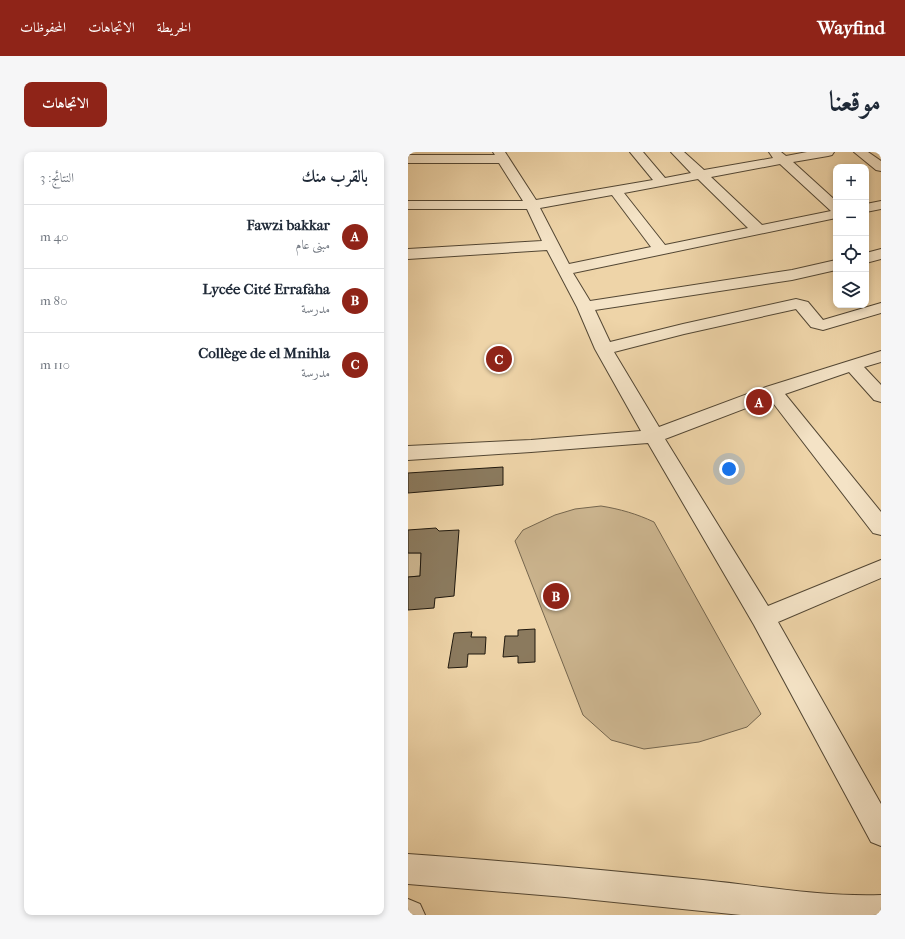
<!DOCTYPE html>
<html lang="ar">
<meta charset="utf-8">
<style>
:root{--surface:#fff;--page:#f6f6f7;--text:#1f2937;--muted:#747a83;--line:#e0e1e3;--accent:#8f2418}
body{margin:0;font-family:"IM FELL French Canon",Amiri,serif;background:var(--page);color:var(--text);direction:rtl}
.controls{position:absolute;right:12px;top:12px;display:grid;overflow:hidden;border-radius:8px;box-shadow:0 2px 6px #0003}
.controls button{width:36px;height:36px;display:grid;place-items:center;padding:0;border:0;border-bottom:1px solid var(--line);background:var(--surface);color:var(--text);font:20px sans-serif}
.you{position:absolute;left:321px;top:317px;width:14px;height:14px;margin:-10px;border:3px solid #fff;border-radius:50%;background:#1a73e8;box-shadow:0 0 0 6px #1a73e833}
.badge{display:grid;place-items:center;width:26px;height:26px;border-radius:50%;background:var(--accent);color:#fff;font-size:13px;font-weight:700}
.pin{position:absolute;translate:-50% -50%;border:2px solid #fff;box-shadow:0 1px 4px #0006}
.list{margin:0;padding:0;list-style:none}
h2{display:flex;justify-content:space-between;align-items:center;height:52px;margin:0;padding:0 16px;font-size:17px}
h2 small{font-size:13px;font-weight:400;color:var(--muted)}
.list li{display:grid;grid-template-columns:26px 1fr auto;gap:12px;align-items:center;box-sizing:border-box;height:64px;padding:0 16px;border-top:1px solid var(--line)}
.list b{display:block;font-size:15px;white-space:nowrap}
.list p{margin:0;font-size:13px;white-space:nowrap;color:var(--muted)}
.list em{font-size:13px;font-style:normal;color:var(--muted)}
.icon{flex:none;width:22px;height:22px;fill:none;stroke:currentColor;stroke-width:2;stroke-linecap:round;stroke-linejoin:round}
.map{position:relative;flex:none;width:473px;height:763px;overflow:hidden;direction:ltr;border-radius:8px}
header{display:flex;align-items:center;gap:24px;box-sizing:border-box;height:56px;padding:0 20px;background:var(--accent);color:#fff}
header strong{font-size:19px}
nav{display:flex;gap:22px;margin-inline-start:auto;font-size:14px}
.intro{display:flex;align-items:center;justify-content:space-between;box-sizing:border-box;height:96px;padding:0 24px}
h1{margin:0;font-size:28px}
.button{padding:10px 18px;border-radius:8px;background:var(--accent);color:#fff;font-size:14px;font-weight:700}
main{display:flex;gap:24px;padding:0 24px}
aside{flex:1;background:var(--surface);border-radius:8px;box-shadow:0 2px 6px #0003}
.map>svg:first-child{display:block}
.green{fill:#cbb48e;stroke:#75664e}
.building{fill:#8b7a5e;stroke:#1f180e}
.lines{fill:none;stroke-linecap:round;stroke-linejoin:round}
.street-casing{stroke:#534734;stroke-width:2}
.street{fill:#f4e3c6;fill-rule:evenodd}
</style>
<header>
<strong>Wayfind</strong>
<nav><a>الخريطة</a><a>الاتجاهات</a><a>المحفوظات</a></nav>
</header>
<div class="intro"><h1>موقعنا</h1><a class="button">الاتجاهات</a></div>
<main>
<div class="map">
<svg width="473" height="763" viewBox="0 0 473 763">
<rect width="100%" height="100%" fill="#eed4a8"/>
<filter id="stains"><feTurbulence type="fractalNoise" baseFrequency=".005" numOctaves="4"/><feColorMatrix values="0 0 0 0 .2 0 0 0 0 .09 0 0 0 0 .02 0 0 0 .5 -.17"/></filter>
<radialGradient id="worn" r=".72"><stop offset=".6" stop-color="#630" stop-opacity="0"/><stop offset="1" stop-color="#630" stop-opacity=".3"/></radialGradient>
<path class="green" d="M 193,354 C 212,357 229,362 246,370 L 353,562 L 339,575 L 291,590 L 236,597 L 203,588 L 175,563 L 107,389 L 115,378 L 147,363 L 167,357 Z
M 0,401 L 13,401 L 12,424 L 0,425 Z"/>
<path class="building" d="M 95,315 L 95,333 L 0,341 L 0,321 Z
M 28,376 L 31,379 L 51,378 L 46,444 L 27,446 L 26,456 L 0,458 L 0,425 L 12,424 L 13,401 L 0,401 L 0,378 Z
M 127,477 L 127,510 L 110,511 L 110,504 L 95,505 L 97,484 L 110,484 L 110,478 Z
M 64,480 L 63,485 L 78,485 L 77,502 L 60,502 L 59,515 L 40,516 L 46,481 Z"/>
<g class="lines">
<defs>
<path id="street" d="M 85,0 L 97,0 L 128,48 L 245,28 L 222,0 L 235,0 L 257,26 L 283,21 L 263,0 L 276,0 L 296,18 L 365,6 L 361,0 L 373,0 L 378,4 L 399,0 L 426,0 L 424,3 L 420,4 L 385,10 L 428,49 L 428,66 L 165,121 L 182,149 L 384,118 L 428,108 L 428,118 L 384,128 L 187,158 L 202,190 L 275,172 L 388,147 L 400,150 L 415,168 L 473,151 L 473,161 L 415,178 L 403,175 L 388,157 L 276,182 L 206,200 L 251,275 L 358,235 L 473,199 L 473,210 L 456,215 L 473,233 L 473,250 L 466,248 L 441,220 L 377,242 L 473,360 L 473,383 L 465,381 L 362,247 L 257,287 L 360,454 L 473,408 L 473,426 L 370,470 L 473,652 L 473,694 L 463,690 L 346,473 L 240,291 L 123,300 L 0,308 L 0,294 L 123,288 L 233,279 L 187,197 L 169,155 L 139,98 L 0,107 L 0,97 L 134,89 L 119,57 L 0,57 L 0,49 L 115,49 L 91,11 L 0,11 L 0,3 L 87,3 ZM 372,12 L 423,59 L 354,73 L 303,25 ZM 290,27 L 340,76 L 257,93 L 216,41 ZM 204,43 L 243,95 L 161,112 L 132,56 Z
M 446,0 L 460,0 L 473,9 L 473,19 L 468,18 Z
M 473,49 L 473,57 L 458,60 L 458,52 Z
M 473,97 L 473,107 L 458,111 L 458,101 Z
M 0,702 C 99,709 197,718 295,728 C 355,734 413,745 473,743 L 473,763 L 333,763 L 157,745 L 0,732 Z
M 0,747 L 12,752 L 17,763 L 0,763 Z"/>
</defs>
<use href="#street" class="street-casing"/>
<use href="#street" class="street"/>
</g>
<rect width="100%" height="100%" filter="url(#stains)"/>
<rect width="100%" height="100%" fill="url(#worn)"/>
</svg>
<div class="controls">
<button>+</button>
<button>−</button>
<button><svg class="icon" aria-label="locate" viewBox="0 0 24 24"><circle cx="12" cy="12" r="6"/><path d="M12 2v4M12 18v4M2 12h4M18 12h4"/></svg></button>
<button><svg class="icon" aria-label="layers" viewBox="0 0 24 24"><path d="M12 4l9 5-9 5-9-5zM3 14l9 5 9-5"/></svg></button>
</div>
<div class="you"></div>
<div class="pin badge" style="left:351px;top:250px">A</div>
<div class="pin badge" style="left:148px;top:444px">B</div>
<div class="pin badge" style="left:91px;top:207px">C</div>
</div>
<aside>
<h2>بالقرب منك<small>النتائج: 3</small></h2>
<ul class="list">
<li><span class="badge">A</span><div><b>Fawzi bakkar</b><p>مبنى عام</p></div><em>40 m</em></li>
<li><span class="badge">B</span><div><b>Lycée Cité Errafaha</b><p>مدرسة</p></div><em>80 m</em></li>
<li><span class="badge">C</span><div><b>Collège de el Mnihla</b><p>مدرسة</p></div><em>110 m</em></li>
</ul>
</aside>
</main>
